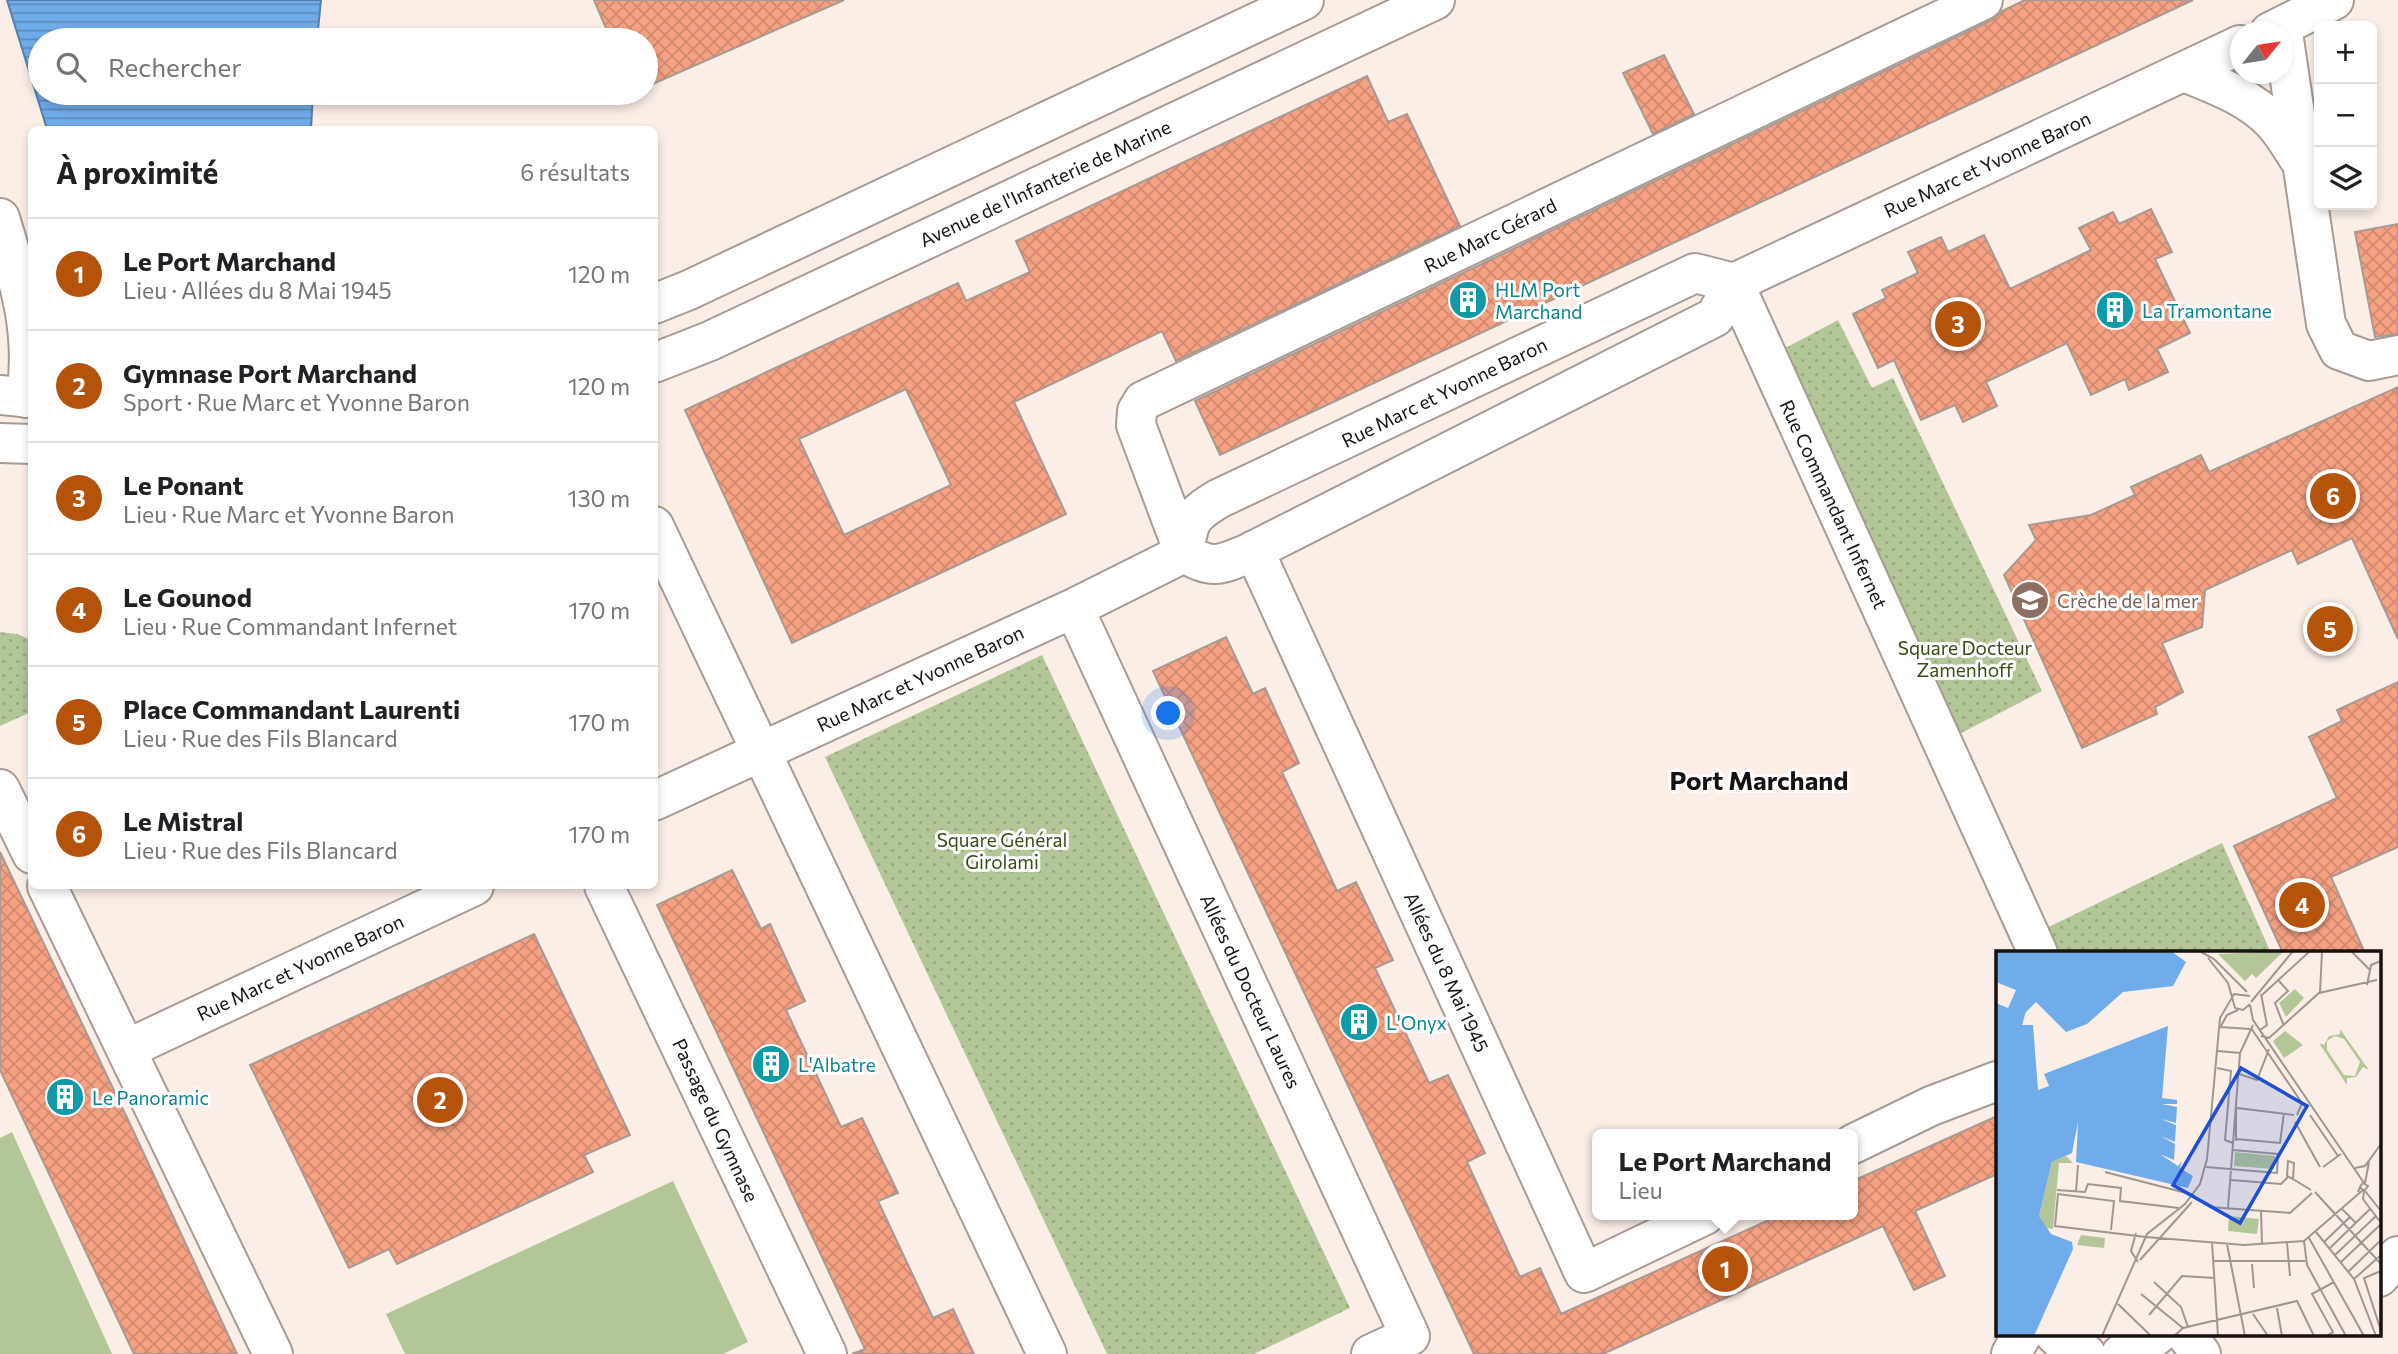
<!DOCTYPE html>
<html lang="fr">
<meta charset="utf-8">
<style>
:root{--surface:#fff;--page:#f6f6f6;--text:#202124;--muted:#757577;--line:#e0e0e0;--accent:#b45309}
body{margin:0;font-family:Commissioner,sans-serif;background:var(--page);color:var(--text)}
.controls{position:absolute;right:21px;top:21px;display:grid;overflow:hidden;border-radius:10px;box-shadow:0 4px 10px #0003}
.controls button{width:63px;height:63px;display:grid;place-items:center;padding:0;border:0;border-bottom:2px solid var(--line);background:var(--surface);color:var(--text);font:35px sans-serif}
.compass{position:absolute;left:2230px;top:21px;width:63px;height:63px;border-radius:50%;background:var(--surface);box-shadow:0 4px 10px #0003;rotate:60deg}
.you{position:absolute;left:1169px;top:714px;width:24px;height:24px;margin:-18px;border:5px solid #fff;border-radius:50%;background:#1a73e8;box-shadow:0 0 0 10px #1a73e833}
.badge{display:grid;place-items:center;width:46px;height:46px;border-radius:50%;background:var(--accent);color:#fff;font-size:23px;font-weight:700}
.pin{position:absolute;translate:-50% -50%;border:4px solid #fff;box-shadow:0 2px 7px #0006}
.popup{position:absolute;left:1592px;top:1129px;width:266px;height:91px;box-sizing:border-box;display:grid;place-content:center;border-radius:10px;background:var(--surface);filter:drop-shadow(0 2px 5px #0005);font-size:23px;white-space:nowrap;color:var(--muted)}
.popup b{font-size:26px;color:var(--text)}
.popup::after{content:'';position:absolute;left:50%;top:100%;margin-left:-14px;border:14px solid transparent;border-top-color:var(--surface)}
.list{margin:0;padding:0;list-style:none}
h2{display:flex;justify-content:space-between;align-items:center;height:91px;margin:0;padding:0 28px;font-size:30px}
h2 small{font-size:23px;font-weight:400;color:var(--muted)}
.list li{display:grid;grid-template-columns:46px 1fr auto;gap:21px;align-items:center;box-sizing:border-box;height:112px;padding:0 28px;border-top:2px solid var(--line)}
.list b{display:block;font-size:26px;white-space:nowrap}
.list p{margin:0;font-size:23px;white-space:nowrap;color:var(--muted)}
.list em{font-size:23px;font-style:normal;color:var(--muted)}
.icon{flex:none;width:38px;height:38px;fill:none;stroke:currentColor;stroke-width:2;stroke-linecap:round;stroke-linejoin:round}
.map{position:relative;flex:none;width:2398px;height:1354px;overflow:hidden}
.search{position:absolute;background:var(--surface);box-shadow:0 4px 10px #0003;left:28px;top:28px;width:630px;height:77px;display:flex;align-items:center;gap:18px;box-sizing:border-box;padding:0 24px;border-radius:38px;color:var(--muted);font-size:26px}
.panel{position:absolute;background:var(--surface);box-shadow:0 4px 10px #0003;left:28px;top:126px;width:630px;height:763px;border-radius:10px}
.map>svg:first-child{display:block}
.grass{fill:#b2c698}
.park{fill:url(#park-dots)}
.water{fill:url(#water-rules);stroke:#567ea9;stroke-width:2}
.building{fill:url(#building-cross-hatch);stroke:#a79994;stroke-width:2;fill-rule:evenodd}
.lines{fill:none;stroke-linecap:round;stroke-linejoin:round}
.minor-casing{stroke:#a89b94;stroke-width:42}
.secondary-casing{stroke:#a89b94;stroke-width:42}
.minor{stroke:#fff;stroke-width:38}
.secondary{stroke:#fff;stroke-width:38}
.labels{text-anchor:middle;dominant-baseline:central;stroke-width:6;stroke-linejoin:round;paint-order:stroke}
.street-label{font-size:19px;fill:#171210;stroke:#fefefe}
.culture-label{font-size:19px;fill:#0d838f;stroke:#fefefe;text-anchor:start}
.education-label{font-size:19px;fill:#785e54;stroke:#fefefe;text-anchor:start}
.park-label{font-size:19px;fill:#374b14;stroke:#fefefe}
.district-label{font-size:26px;font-weight:bold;fill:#171210;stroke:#fefefe}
.inset-river{fill:none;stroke:#71acea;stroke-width:3.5}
.inset-road{fill:none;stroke:#a09690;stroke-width:2}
.view{fill:#1d4ed8;fill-opacity:0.15;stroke:#1d4ed8;stroke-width:3.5}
.inset-edge{fill:none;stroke:#171210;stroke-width:3.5}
</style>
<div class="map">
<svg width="2398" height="1354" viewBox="0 0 2398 1354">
<defs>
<pattern id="park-dots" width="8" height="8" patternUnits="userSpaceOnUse" patternTransform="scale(1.75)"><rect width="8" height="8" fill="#b2c698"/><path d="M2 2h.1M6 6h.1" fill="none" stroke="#98a982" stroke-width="1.8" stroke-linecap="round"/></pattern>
<pattern id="water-rules" width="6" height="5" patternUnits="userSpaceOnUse" patternTransform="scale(1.75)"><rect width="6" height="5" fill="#71acea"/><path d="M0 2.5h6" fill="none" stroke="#5c8bbc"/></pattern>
<pattern id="building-cross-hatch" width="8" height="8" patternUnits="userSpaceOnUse" patternTransform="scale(1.75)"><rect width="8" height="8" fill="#f5a182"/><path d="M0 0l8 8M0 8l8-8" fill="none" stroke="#d18a6f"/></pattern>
</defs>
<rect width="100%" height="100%" fill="#fbeee6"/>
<path class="grass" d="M 12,1132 L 112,1354 L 0,1354 L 0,1138 Z
M 673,1181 L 748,1342 L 723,1354 L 405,1354 L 386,1314 Z"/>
<path class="park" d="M 1838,320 L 1872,388 L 1893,378 L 2042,691 L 1942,743 L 1767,358 Z
M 0,632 L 17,634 L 32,640 L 31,712 L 0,726 Z
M 1042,655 L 1350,1308 L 1254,1354 L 1107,1354 L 825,757 Z
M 2222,843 L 2271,953 L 2038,953 L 2030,936 Z"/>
<path class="water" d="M 7,0 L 321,0 L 317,40 L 40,40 L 40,93 L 313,93 L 311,129 L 47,129 Z"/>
<path class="building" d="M 594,0 L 844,0 L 646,87 L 646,40 L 611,40 Z
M 2025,0 L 2193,0 L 1220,455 L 1195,401 L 1992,20 L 2002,11 Z
M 1664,55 L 1694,114 L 1653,134 L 1623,73 Z
M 1367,76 L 1388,122 L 1407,114 L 1460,226 L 1176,361 L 1162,331 L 1014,402 L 1066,514 L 792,643 L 685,410 L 958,283 L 966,301 L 1030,272 L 1016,241 ZM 906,389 L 951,485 L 844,535 L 799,439 Z
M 2151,209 L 2172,252 L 2155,259 L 2190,333 L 2157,349 L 2168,372 L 2129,390 L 2125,379 L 2091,395 L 2067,343 L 1986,382 L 1997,406 L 1963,422 L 1955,405 L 1921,420 L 1894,360 L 1878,368 L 1853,314 L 1886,298 L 1882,290 L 1918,273 L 1908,252 L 1941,237 L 1948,252 L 1984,235 L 2010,289 L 2091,250 L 2079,228 L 2113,212 L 2119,224 Z
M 2398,224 L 2398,334 L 2375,337 L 2355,232 Z
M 2398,387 L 2398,639 L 2352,538 L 2298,564 L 2292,550 L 2205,590 L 2202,627 L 2162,643 L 2183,692 L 2155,707 L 2157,714 L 2082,748 L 2004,575 L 2036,540 L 2029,525 L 2091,515 L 2135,495 L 2131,487 L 2201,455 L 2209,472 Z
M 1226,637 L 1253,694 L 1265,688 L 1299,763 L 1282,772 L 1337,891 L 1356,882 L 1393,960 L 1375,968 L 1429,1083 L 1448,1075 L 1485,1153 L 1467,1162 L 1520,1277 L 1540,1268 L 1561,1314 L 1780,1215 L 1853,1215 L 1853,1181 L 1997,1116 L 1997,1174 L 1915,1211 L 1945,1276 L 1914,1290 L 1883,1226 L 1603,1354 L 1474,1354 L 1153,671 Z
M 2398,682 L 2398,847 L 2331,877 L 2365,953 L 2283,953 L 2234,846 L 2337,798 L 2309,737 L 2342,721 L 2337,710 Z
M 0,852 L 130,1124 L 237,1354 L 134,1354 L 0,1070 Z
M 732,870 L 761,929 L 770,924 L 805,1001 L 786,1010 L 841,1127 L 862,1118 L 898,1193 L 878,1201 L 933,1318 L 953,1309 L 974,1354 L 852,1354 L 865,1349 L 657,905 Z
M 534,934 L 630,1135 L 584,1155 L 593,1172 L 397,1264 L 389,1249 L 349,1268 L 250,1065 Z"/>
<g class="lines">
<defs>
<path id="minor" d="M 2282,26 L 2326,324 L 2339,350 L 2369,361 L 2398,355
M 2270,32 L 2334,0
M 2184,72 C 2216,85 2250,97 2274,123 C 2284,134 2291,147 2299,159
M 0,218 C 19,281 36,331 26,398
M 1734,283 L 2038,953
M 654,526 L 1047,1354
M 1254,550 L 1584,1273 L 1705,1215
M 1184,553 C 1212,569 1218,566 1247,554 L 1715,317 L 1734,283 L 2240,45
M 1184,553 L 1136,425 L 1137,411 L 1143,401 L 1983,0
M 1184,553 C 1189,521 1190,516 1218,499 L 1695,273 L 1734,283
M 1074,608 L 1410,1336 L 1371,1354
M 0,789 L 32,854
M 654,801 L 1074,608 L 1184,553
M 47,886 L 273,1354
M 604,886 L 827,1354
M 127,1049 L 474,886
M 1853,1144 L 1931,1106 L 1997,1081
M 2379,1277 L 2398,1256
M 2055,1335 L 2066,1345 L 2086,1354
M 2186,1335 L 2201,1354
M 2011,1354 L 2022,1335
M 2121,1354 L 2138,1349 L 2157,1335"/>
<path id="secondary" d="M 654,304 L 689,290 L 1304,0
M 654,363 L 710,341 L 1435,0
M 0,395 L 32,398
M 0,443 L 32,444"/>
</defs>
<use href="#minor" class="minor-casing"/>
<use href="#secondary" class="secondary-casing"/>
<use href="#minor" class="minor"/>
<use href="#secondary" class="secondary"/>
</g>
<defs>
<symbol id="building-disc" viewBox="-11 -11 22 22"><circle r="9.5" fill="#0f9aa8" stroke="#fefefe"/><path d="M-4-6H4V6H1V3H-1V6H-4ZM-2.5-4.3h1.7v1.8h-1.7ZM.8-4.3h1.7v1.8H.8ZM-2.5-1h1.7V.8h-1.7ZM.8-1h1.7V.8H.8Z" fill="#fff"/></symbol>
<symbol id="school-disc" viewBox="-11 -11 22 22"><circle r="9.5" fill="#8d6e63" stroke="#fefefe"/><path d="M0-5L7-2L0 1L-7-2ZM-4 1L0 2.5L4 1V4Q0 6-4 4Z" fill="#fff"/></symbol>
</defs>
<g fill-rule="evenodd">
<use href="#building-disc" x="1446" y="278" width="44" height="44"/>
<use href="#building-disc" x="2093" y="288" width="44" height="44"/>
<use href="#school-disc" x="2008" y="578" width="44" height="44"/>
<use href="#building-disc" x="1337" y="1000" width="44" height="44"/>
<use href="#building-disc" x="749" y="1042" width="44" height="44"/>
<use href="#building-disc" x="43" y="1075" width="44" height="44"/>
</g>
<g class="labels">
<g class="street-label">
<text transform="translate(1987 164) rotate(-25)">Rue Marc et Yvonne Baron</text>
<text transform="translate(1045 183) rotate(-25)">Avenue de l'Infanterie de Marine</text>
<text transform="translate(1490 235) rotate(-26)">Rue Marc Gérard</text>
<text transform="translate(1444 392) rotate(-26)">Rue Marc et Yvonne Baron</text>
<text transform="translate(1834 504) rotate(65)">Rue Commandant Infernet</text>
<text transform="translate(920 678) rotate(-25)">Rue Marc et Yvonne Baron</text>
<text transform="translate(300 967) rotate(-25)">Rue Marc et Yvonne Baron</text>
<text transform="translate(1447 972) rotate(65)">Allées du 8 Mai 1945</text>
<text transform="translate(1251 991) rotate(65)">Allées du Docteur Laures</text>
<text transform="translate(716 1120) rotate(65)">Passage du Gymnase</text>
</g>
<g class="culture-label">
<text x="1495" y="289">HLM Port<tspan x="1495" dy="22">Marchand</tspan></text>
<text x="2142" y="310">La Tramontane</text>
<text x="1386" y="1022">L'Onyx</text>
<text x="798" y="1064">L'Albatre</text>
<text x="92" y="1097">Le Panoramic</text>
</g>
<g class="education-label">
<text x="2057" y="600">Crèche de la mer</text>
</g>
<g class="park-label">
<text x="1965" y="647">Square Docteur<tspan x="1965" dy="22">Zamenhoff</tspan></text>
<text x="1002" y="839">Square Général<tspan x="1002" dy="22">Girolami</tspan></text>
</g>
<g class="district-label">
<text x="1759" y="779">Port Marchand</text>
</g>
</g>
<g transform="translate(1996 951)">
<rect width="385" height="385" fill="#fbeee6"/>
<path d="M 288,0 L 260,27 L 256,23 L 249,30 L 222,3 ZM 299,38 L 308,47 L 290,66 L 283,52 ZM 344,78 L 373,119 L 367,116 L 360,126 L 351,127 L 351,134 L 323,92 L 328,94 L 333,85 L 344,83 ZM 339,85 L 348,88 L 364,111 L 359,125 L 348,124 L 331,99 L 331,90 ZM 289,80 L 307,94 L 288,107 L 277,90 ZM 233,265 L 263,268 L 261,283 L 232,280 Z" fill="#b2c698" fill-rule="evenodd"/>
<path d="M 239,201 L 279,205 L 278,218 L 238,215 ZM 70,205 L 77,212 L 63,212 L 57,278 L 50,277 L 43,265 L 56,211 ZM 85,284 L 109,287 L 108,297 L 81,294 Z" fill="#b2c698"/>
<path d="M 0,0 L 175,0 L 190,11 L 177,35 L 127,41 L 91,73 L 70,81 L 40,51 L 28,63 L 26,74 L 37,74 L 42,139 L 53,135 L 48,123 L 172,75 L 166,147 L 181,149 L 181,153 L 166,153 L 181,156 L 180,172 L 165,168 L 180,174 L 179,191 L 165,185 L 179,193 L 178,209 L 164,203 L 182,215 L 186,210 L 184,217 L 197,225 L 192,237 L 80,211 L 82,171 L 76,202 L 56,211 L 43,265 L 55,283 L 76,291 L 77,298 L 38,385 L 0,385 L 0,52 L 12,57 L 20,39 L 0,31 Z" fill="#71acea"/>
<path class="inset-river" d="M 0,100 L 50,0M 0,109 L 37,28M 0,132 L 26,55 L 52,0M 0,147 L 27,59M 0,160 L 29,57 L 54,0M 0,193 L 30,82M 0,196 L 33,234 L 0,296M 0,214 L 11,194 L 29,89M 0,234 L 20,198 L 31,79M 0,255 L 29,201 L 31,86M 0,275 L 38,204 L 33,106M 0,312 L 45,227 L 32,74"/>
<path class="inset-road" d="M 355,0 L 374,19M 205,1 L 218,8 L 251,41M 212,7 L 232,32 L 239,57 L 247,59 L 254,53M 283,30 L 292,40 L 279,52 L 288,75M 371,34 L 375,14 L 385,10M 324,42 L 326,0M 266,44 L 314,0M 255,51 L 297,0M 254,54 L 257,69 L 368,232M 225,75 L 231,64 L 242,59M 224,76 L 254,78M 255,77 L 306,152 L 301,164M 264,79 L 271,74 L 265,43M 265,85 L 273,87 L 323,42 L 381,29M 222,100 L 244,102M 221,117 L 235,120 L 229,189 L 237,192M 243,123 L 261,129 L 273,98M 241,157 L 298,164M 314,164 L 342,205M 299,171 L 324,216M 240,188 L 284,192 L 288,162M 240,190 L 240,157M 210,216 L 281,222 L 282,203 L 237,199M 327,216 L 345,203M 359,217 L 369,215 L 385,193M 109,221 L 198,244M 297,228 L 291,225 L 292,210 L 298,212 L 297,228 L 315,239M 235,229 L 285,233 L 292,226M 369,232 L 373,211M 61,239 L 89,241 L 92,233 L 125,237 L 124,250 L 183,257M 368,240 L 367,248 L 385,272M 369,240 L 385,260M 80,241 L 82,214M 319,241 L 385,313M 362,241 L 365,234 L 367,232 L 372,235 L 368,240 L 364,236M 213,256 L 294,262 L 316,242M 232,257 L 244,102 L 257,74M 345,257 L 360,272M 265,260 L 266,293M 115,279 L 118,250 L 62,243 L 59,275 L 150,286M 320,281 L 358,328 L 380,385M 140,282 L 135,300 L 142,311M 150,286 L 248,294 L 308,290 L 367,239M 313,287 L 368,385M 308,290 L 311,314 L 350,385M 216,291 L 222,385M 328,291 L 354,266M 291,292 L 294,325M 231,293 L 249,385M 333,298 L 374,258M 339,304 L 380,265M 144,309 L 196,251M 218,310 L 309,310M 345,311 L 385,273M 256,313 L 258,337M 353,320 L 385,289M 385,320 L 368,327 L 385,380M 358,328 L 385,304M 158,331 L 185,356 L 192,376M 145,343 L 187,377M 122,353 L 155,385M 281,357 L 286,385M 257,363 L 272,385M 153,364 L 186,325 L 219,327M 106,385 L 151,283 L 189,253 L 204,233 L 211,208 L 224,67 L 238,43 L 254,45M 178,385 L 187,377 L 301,350 L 318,385M 330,385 L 337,381 L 316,343 L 338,331"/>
<path class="view" d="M 245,117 L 311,155 L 244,272 L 177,234 Z"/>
<rect width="385" height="385" class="inset-edge"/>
</g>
</svg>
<div class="controls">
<button>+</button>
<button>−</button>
<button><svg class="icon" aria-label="layers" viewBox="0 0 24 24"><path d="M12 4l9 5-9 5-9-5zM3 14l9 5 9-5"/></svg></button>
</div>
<svg class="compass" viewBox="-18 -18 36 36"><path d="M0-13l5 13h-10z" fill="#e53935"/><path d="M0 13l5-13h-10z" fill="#757577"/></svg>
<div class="you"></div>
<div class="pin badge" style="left:1725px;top:1269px">1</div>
<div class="popup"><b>Le Port Marchand</b>Lieu</div>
<div class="pin badge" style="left:440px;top:1100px">2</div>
<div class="pin badge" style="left:1958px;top:324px">3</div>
<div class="pin badge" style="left:2302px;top:905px">4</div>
<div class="pin badge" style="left:2330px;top:629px">5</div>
<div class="pin badge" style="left:2333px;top:496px">6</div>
<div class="search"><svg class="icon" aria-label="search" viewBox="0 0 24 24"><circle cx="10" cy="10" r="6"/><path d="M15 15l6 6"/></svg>Rechercher</div>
<section class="panel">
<h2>À proximité<small>6 résultats</small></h2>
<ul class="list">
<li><span class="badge">1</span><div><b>Le Port Marchand</b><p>Lieu · Allées du 8 Mai 1945</p></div><em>120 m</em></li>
<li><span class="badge">2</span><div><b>Gymnase Port Marchand</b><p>Sport · Rue Marc et Yvonne Baron</p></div><em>120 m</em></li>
<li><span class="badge">3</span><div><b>Le Ponant</b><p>Lieu · Rue Marc et Yvonne Baron</p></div><em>130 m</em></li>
<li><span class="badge">4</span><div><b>Le Gounod</b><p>Lieu · Rue Commandant Infernet</p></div><em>170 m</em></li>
<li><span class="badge">5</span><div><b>Place Commandant Laurenti</b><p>Lieu · Rue des Fils Blancard</p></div><em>170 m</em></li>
<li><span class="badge">6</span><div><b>Le Mistral</b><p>Lieu · Rue des Fils Blancard</p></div><em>170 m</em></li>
</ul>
</section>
</div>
